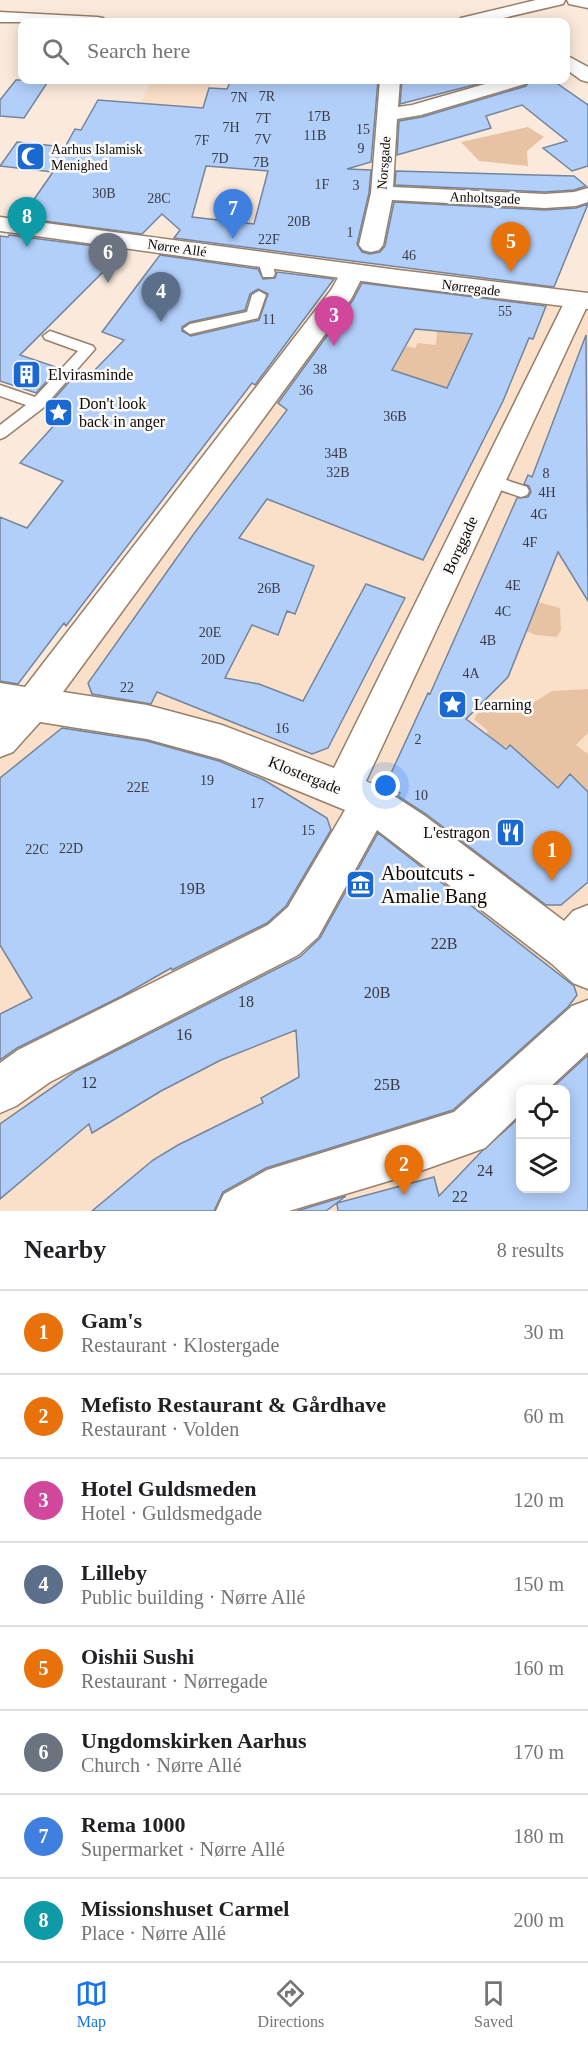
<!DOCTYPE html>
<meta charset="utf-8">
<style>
:root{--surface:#fff;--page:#f2f2f2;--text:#202124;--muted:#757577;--line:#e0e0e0;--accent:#1a73e8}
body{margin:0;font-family:"Times New Roman",serif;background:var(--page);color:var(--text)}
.controls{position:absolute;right:18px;bottom:18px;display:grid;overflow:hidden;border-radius:12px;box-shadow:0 3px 15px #0003}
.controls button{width:54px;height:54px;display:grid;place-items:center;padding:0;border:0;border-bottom:2px solid var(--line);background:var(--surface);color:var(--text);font:30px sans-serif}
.you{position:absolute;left:386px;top:786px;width:21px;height:21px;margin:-15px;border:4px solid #fff;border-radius:50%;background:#1a73e8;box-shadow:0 0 0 9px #1a73e833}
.badge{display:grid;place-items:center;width:39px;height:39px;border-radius:50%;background:var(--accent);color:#fff;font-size:20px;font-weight:700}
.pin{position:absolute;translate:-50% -50px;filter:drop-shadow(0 2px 3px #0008)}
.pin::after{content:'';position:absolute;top:32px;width:21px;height:18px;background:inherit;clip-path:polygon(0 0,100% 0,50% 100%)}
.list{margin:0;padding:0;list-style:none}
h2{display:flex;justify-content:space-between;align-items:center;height:78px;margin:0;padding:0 24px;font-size:26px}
h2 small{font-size:20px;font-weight:400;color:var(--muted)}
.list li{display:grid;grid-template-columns:39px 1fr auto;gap:18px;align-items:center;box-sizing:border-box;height:84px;padding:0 24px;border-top:2px solid var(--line)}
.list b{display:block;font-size:22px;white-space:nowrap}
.list p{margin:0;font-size:20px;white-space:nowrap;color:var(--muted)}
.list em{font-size:20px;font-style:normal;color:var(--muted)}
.icon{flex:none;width:33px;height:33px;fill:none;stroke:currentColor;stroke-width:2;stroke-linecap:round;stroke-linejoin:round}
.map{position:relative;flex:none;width:588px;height:1211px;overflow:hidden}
.search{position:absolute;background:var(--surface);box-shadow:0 3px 15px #0003;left:18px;right:18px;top:18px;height:66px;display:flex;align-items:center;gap:15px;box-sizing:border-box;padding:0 21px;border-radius:12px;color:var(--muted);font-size:22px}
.sheet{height:750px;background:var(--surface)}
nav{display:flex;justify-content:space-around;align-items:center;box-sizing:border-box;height:84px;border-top:2px solid var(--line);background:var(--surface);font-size:16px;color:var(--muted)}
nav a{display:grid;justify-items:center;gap:3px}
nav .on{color:var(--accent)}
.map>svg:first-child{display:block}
.built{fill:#fbe0c9;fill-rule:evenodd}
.green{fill:#e7c3a3}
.building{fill:#b2cffa;stroke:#73849d;stroke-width:1.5;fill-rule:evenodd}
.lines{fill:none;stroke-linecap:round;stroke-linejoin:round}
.lane-casing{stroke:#987f69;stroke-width:3}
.street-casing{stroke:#987f69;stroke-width:3}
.secondary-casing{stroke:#987f69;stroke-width:3}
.lane{fill:#fff;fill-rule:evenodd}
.street{fill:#fff;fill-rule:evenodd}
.secondary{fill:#fff;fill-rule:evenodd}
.labels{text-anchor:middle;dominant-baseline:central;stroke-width:5;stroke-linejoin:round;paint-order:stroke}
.number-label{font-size:14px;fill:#3a3a41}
.far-poi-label{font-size:14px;fill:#120903;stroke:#fbfbfb;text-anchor:start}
.far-street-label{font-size:14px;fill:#120903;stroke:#fbfbfb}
.poi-label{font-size:16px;fill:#120903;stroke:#fbfbfb;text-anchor:start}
.street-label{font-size:16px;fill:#120903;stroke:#fbfbfb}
.near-number-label{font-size:16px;fill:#3a3a41}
.near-poi-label{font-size:20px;fill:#120903;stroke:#fbfbfb;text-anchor:start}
</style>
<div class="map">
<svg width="588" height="1211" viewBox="0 0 588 1211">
<rect width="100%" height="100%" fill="#fbeadc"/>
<path class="built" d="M 151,80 L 212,80 L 195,127 L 137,112 Z
M 366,278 L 588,306 L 588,1211 L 0,1211 L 0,709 L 46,712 ZM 520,1090 L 566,1090 L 566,1188 L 520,1188 Z"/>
<path class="green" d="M 528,127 L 544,137 L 527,151 L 528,166 L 479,161 L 461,142 Z
M 437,331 L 470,335 L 469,362 L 460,359 L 448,388 L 390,370 L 407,346 L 415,348 L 418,343 L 436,345 Z
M 538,602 L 560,608 L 561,630 L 557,637 L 536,635 L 526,631 Z
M 588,689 L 588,733 L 576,745 L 588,754 L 588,792 L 570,774 L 558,787 L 510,745 L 504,747 L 491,738 L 483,740 L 488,731 L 474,719 L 483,705 L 495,709 L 531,704 L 552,691 Z"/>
<path class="building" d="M 16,80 L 49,80 L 24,118 L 0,116 L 0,100 Z
M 231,80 L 378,80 L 371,162 L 347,169 L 371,170 L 369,193 L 357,244 L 362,252 L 370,254 L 380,252 L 385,246 L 394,202 L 545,210 L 576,208 L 588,204 L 554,287 L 174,238 L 180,230 L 162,214 L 142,234 L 21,218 L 53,172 L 0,166 L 17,142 L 65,147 L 75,129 L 81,130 L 98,100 L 203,108 L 209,88 L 227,89 ZM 206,166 L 268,171 L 254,224 L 192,217 Z
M 402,80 L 493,80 L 400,104 Z
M 530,80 L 552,80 L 588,105 L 588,166 L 572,171 L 543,148 L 567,141 L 522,105 L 486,116 L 491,128 L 397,155 L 399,121 L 422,117 L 526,86 Z
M 396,171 L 574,176 L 586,186 L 574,190 L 545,192 L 395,185 Z
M 9,235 L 125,250 L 20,355 L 59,368 L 36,393 L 0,381 L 0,236 L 8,237 Z
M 160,255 L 258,269 L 263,279 L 275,278 L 277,272 L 334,279 L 255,385 L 252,383 L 66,626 L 64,623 L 18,684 L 0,681 L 0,517 L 27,528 L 63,481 L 20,463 L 58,421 L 52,418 L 66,403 L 54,399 L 76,374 L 88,377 L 124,340 L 102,332 ZM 258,289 L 268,294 L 259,320 L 191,336 L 182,331 L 182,327 L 190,322 L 245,310 L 250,294 Z
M 362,283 L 546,306 L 533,339 L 529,338 L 503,401 L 423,560 L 267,499 L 239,538 L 314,566 L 295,614 L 287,611 L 278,635 L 252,625 L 225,678 L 259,684 L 303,701 L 366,584 L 405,598 L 328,748 L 312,754 L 157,692 L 151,704 L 92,694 L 88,683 L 193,535 L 287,410 L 278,403 L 353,300 ZM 415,329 L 472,334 L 447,388 L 392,370 Z
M 586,335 L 588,601 L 558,552 L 508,677 L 466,719 L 506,749 L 510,745 L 558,788 L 570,774 L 588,792 L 588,882 L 561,905 L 546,905 L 426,814 L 398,796 L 400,793 L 386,784 L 428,693 L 430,694 L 517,498 L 528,497 L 531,492 L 529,486 L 524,484 L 528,475 L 532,477 Z
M 62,728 L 147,741 L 219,761 L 264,780 L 327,818 L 331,830 L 286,906 L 267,923 L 172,970 L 171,968 L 122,996 L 17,1048 L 0,1060 L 0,1014 L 32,998 L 0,945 L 0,778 Z
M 378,833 L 574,986 L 577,995 L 568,1007 L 453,1110 L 266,1168 L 223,1192 L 214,1211 L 92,1211 L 153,1160 L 178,1145 L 263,1103 L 261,1098 L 299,1077 L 296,1030 L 221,1060 L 161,1091 L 92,1133 L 89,1124 L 0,1199 L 0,1124 L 76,1071 L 300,957 L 320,938 Z
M 588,1055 L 588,1211 L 338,1211 L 337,1203 L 434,1177 L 439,1196 L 482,1151 L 520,1117 L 520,1188 L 566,1188 L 566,1089 L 551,1089 Z
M 346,1196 L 326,1211 L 297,1211 Z"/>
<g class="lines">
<defs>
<path id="lane" d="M 265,257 L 272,261 L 275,274 L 273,277 L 263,277 L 258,261 Z
M 259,291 L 266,295 L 258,318 L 190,334 L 183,329 L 190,324 L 247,312 L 252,295 Z
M 50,331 L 93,346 L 95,349 L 43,408 L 5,437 L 0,439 L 0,425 L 26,405 L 0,396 L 0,385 L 35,397 L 78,351 L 45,339 L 43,336 Z
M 491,475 L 527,487 L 529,491 L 527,495 L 521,497 L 485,485 L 483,481 L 485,477 Z"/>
<path id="street" d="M 536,0 L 565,0 L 563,4 L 486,22 L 458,22 L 461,18 Z
M 567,0 L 588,0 L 588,8 L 569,4 Z
M 0,12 L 97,17 L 103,18 L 106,22 L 0,22 Z
M 566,55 L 588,67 L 588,82 L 581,80 L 566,69 Z
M 380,80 L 400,80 L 398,107 L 412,105 L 499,80 L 528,80 L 525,84 L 421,115 L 397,119 L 393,187 L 545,194 L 574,192 L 588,188 L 588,202 L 576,206 L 545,208 L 392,200 L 383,245 L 379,250 L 371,252 L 363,250 L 359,245 L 371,193 Z
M 353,264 L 362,267 L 365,272 L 351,299 L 63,692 L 147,705 L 222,725 L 334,768 L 565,301 L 568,295 L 577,293 L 586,295 L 588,304 L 366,781 L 385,790 L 425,816 L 564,921 L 573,911 L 588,905 L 588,989 L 573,983 L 552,964 L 377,830 L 318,937 L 298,955 L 50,1082 L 16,1106 L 0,1113 L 0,1063 L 18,1050 L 268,925 L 288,907 L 345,810 L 220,759 L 147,739 L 40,722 L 13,752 L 0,757 L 0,683 L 25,687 L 331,290 L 344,267 Z
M 588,1000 L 588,1052 L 547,1090 L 520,1090 L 520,1114 L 485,1148 L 412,1174 L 289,1211 L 216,1211 L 224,1194 L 267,1170 L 454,1112 L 572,1006 Z"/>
<path id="secondary" d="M 0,217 L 398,270 L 588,293 L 588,309 L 398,286 L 0,231 Z"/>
</defs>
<use href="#lane" class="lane-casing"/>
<use href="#street" class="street-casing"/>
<use href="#secondary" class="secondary-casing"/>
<use href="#lane" class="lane"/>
<use href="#street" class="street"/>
<use href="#secondary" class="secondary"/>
</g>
<defs>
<symbol id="mosque-square" viewBox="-11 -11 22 22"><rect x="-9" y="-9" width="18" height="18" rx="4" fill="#1a69d3" stroke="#fbfbfb"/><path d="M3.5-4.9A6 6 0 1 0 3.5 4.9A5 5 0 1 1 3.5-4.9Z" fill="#fff"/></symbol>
<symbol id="building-square" viewBox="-11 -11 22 22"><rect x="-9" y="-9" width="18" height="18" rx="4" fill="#1a69d3" stroke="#fbfbfb"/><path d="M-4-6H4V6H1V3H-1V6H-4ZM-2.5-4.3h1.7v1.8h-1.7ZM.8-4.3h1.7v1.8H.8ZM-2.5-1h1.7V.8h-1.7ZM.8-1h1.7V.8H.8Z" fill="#fff"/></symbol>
<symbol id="sight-square" viewBox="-11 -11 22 22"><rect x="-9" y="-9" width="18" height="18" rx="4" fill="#1a69d3" stroke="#fbfbfb"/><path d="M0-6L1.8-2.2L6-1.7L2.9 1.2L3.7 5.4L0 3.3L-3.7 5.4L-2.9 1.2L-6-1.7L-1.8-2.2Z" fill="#fff"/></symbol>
<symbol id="restaurant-square" viewBox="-11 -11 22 22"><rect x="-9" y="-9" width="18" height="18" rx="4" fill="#1a69d3" stroke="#fbfbfb"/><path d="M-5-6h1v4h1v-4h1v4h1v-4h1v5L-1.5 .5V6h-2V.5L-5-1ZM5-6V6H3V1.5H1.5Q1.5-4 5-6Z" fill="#fff"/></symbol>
<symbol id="museum-square" viewBox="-11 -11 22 22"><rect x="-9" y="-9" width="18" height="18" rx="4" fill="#1a69d3" stroke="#fbfbfb"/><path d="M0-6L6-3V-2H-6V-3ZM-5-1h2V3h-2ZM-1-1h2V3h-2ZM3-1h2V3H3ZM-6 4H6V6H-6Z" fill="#fff"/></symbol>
</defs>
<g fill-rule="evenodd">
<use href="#mosque-square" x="14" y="140" width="33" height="33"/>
<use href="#building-square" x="10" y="358" width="33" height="33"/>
<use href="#sight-square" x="42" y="396" width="33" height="33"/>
<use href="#sight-square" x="436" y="688" width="33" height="33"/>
<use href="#restaurant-square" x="494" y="816" width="33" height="33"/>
<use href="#museum-square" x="344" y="868" width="33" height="33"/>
</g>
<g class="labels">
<g class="number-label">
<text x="267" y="96">7R</text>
<text x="239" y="97">7N</text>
<text x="319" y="116">17B</text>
<text x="263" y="118">7T</text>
<text x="231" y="127">7H</text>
<text x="363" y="129">15</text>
<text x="315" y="135">11B</text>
<text x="263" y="139">7V</text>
<text x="202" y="140">7F</text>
<text x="361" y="148">9</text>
<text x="220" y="158">7D</text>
<text x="261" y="162">7B</text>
<text x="322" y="184">1F</text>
<text x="356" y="185">3</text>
<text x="104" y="193">30B</text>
<text x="159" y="198">28C</text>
<text x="299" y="221">20B</text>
<text x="350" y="232">1</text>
<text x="269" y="239">22F</text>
<text x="409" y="255">46</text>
<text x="505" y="311">55</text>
<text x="269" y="319">11</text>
<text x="320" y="369">38</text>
<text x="306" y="390">36</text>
<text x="395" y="416">36B</text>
<text x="336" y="453">34B</text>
<text x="338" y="472">32B</text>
<text x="546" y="473">8</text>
<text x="547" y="492">4H</text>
<text x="539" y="514">4G</text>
<text x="530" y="542">4F</text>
<text x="513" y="585">4E</text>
<text x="269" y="588">26B</text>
<text x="503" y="611">4C</text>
<text x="210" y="632">20E</text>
<text x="488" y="640">4B</text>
<text x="213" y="659">20D</text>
<text x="471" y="673">4A</text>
<text x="127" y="687">22</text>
<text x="282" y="728">16</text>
<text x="418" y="739">2</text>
<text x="207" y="780">19</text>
<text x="138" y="787">22E</text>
<text x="421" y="795">10</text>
<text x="257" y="803">17</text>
<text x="308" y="830">15</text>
<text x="71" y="848">22D</text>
<text x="37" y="849">22C</text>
</g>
<g class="far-poi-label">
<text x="51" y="149">Aarhus Islamisk<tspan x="51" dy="16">Menighed</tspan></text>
</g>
<g class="far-street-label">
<text transform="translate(384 163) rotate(-86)">Norsgade</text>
<text transform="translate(485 198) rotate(2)">Anholtsgade</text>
<text transform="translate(177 248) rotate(8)">Nørre Allé</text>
<text transform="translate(471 288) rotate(7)">Nørregade</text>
</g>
<g class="poi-label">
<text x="48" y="374">Elvirasminde</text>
<text x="79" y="403">Don't look<tspan x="79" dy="18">back in anger</tspan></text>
<text x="474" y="704">Learning</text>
<text x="490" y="832" text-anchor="end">L'estragon</text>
</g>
<g class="street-label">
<text transform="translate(460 545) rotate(-65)">Borggade</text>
<text transform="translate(305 775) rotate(22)">Klostergade</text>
</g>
<g class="near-number-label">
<text x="192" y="888">19B</text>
<text x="444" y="943">22B</text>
<text x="377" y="992">20B</text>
<text x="246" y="1001">18</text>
<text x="184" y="1034">16</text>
<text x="89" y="1082">12</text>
<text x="387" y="1084">25B</text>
<text x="485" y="1170">24</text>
<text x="460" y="1196">22</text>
</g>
<g class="near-poi-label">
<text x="381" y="873">Aboutcuts -<tspan x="381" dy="23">Amalie Bang</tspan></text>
</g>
</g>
</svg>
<div class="controls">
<button><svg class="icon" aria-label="locate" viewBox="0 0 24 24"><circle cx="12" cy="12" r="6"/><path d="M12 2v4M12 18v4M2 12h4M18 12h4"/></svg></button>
<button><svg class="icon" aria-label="layers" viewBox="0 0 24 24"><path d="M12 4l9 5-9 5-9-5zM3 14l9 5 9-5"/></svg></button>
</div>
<div class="you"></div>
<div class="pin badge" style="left:552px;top:881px;background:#e8710a">1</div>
<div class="pin badge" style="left:404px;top:1195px;background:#e8710a">2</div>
<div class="pin badge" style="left:334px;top:346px;background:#d1479c">3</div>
<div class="pin badge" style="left:161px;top:322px;background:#5c6f8a">4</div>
<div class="pin badge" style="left:511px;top:272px;background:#e8710a">5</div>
<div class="pin badge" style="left:108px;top:283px;background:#6b7280">6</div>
<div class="pin badge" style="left:233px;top:239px;background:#3f7fe0">7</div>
<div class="pin badge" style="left:27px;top:247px;background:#0f9aa8">8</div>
<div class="search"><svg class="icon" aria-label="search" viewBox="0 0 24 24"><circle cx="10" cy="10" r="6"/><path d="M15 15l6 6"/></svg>Search here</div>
</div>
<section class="sheet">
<h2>Nearby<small>8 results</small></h2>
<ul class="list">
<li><span class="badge" style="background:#e8710a">1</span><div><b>Gam's</b><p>Restaurant · Klostergade</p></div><em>30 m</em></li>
<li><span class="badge" style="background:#e8710a">2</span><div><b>Mefisto Restaurant &amp; Gårdhave</b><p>Restaurant · Volden</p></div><em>60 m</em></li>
<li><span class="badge" style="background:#d1479c">3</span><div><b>Hotel Guldsmeden</b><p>Hotel · Guldsmedgade</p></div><em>120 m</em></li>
<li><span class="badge" style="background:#5c6f8a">4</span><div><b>Lilleby</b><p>Public building · Nørre Allé</p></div><em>150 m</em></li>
<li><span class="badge" style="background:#e8710a">5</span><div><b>Oishii Sushi</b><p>Restaurant · Nørregade</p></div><em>160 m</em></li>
<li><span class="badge" style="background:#6b7280">6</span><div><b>Ungdomskirken Aarhus</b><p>Church · Nørre Allé</p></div><em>170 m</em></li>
<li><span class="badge" style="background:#3f7fe0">7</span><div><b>Rema 1000</b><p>Supermarket · Nørre Allé</p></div><em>180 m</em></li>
<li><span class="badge" style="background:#0f9aa8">8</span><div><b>Missionshuset Carmel</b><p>Place · Nørre Allé</p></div><em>200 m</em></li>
</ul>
</section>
<nav>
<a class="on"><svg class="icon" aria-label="map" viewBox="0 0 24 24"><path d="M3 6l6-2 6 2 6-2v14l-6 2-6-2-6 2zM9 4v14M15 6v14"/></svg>Map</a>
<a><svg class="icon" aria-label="directions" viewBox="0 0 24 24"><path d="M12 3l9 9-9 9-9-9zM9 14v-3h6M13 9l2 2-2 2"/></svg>Directions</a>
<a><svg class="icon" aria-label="saved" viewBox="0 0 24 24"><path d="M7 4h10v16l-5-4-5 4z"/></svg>Saved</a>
</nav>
